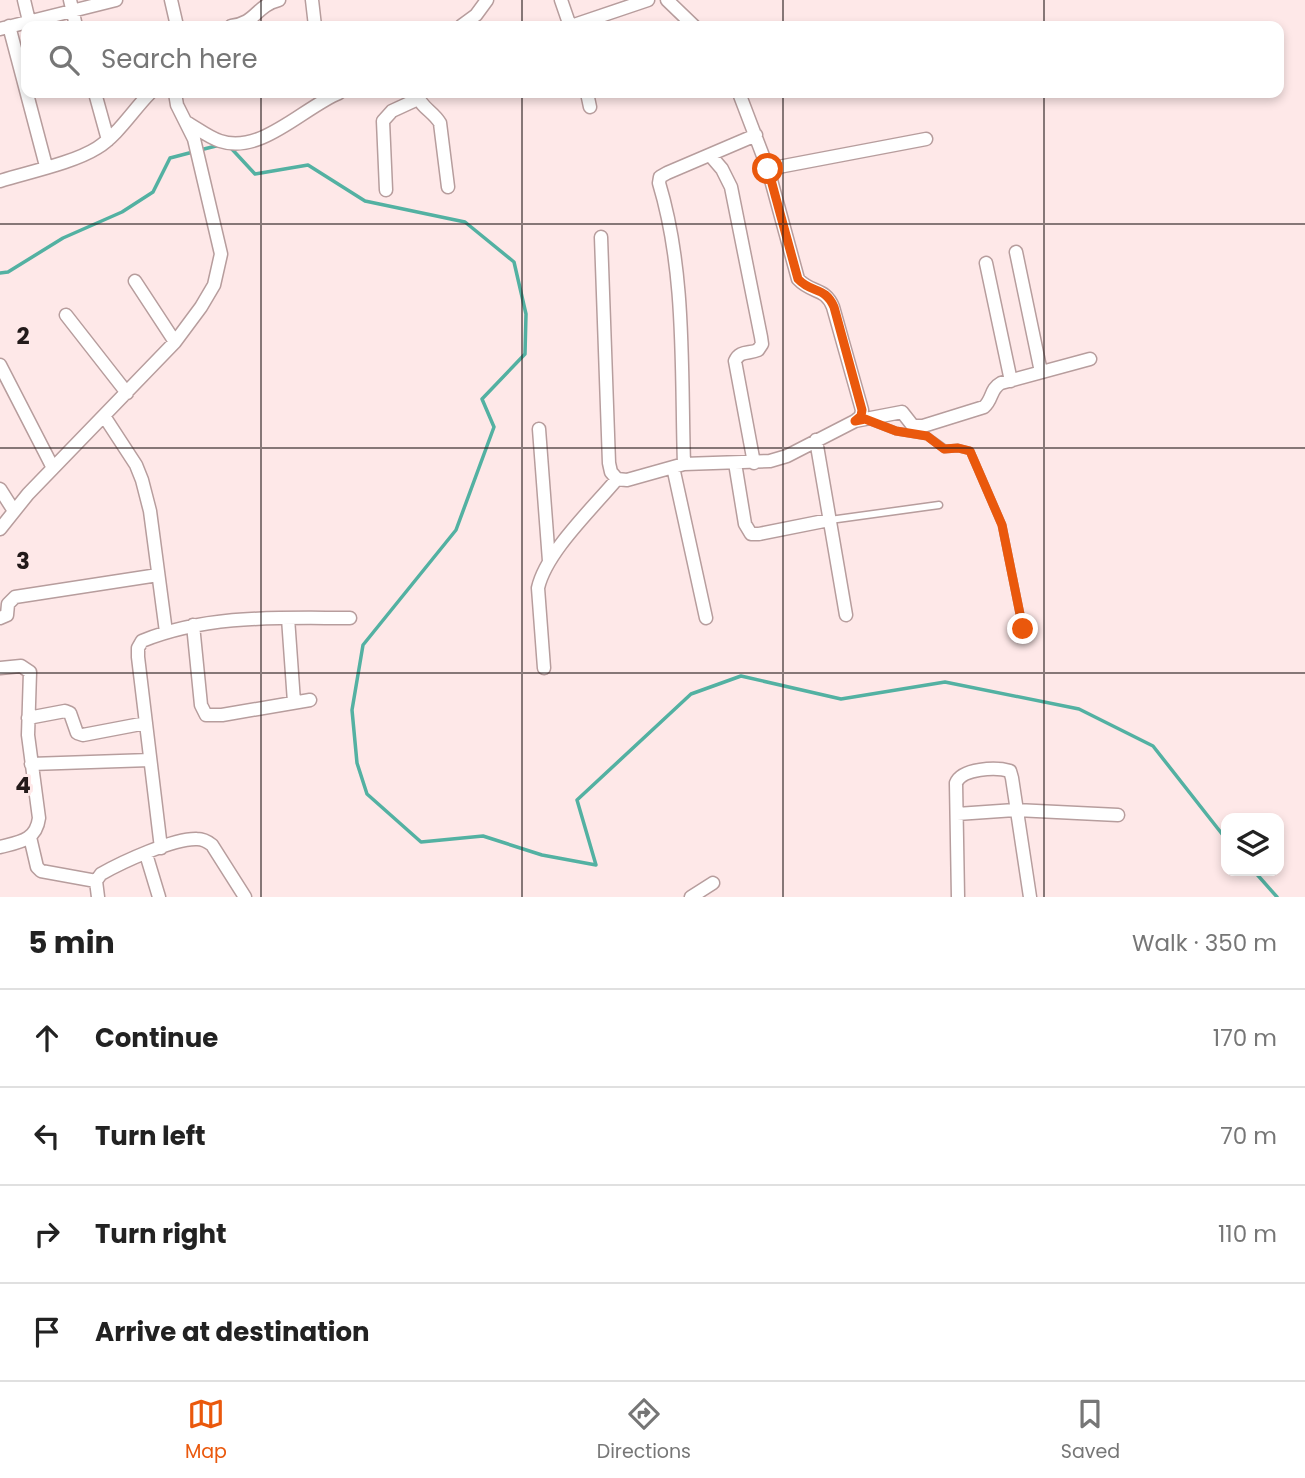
<!DOCTYPE html>
<meta charset="utf-8">
<style>
:root{--surface:#fff;--page:#f6f6f6;--text:#222;--muted:#767676;--line:#e0e0e0;--accent:#ea580c}
body{margin:0;font-family:Poppins,sans-serif;background:var(--page);color:var(--text)}
.controls{position:absolute;right:21px;bottom:21px;display:grid;overflow:hidden;border-radius:14px;box-shadow:0 4px 10px #0003}
.controls button{width:63px;height:63px;display:grid;place-items:center;padding:0;border:0;border-bottom:2px solid var(--line);background:var(--surface);color:var(--text);font:35px sans-serif}
.stop{position:absolute;width:21px;height:21px;margin:-16px;border:5px solid #ea580c;border-radius:50%;background:#fff}
.stop.end{background:#ea580c;border-color:#fff;box-shadow:0 2px 7px #0008}
.list{margin:0;padding:0;list-style:none}
h2{display:flex;justify-content:space-between;align-items:center;height:91px;margin:0;padding:0 28px;font-size:30px}
h2 small{font-size:23px;font-weight:400;color:var(--muted)}
.list li{display:grid;grid-template-columns:46px 1fr auto;gap:21px;align-items:center;box-sizing:border-box;height:98px;padding:0 28px;border-top:2px solid var(--line)}
.list b{display:block;font-size:26px;white-space:nowrap}
.list em{font-size:23px;font-style:normal;color:var(--muted)}
.icon{flex:none;width:38px;height:38px;fill:none;stroke:currentColor;stroke-width:2;stroke-linecap:round;stroke-linejoin:round}
.map{position:relative;flex:none;width:1305px;height:897px;overflow:hidden}
.search{position:absolute;background:var(--surface);box-shadow:0 4px 10px #0003;left:21px;right:21px;top:21px;height:77px;display:flex;align-items:center;gap:18px;box-sizing:border-box;padding:0 24px;border-radius:14px;color:var(--muted);font-size:26px}
.sheet{height:483px;background:var(--surface)}
nav{display:flex;justify-content:space-around;align-items:center;box-sizing:border-box;height:98px;border-top:2px solid var(--line);background:var(--surface);font-size:19px;color:var(--muted)}
nav a{display:grid;justify-items:center;gap:4px}
nav .on{color:var(--accent)}
.map>svg:first-child{display:block}
.lines{fill:none;stroke-linecap:round;stroke-linejoin:round}
.stream{stroke:#53b1a2;stroke-width:3.5}
.lane-casing{stroke:#b79d9d;stroke-width:9}
.street-casing{stroke:#b79d9d;stroke-width:15}
.lane{stroke:#fff;stroke-width:6}
.street{stroke:#fff;stroke-width:12}
.route{stroke:#ea580c;stroke-width:9}
.grid{fill:none;stroke:#231a1a;stroke-width:2;stroke-opacity:0.55}
.grid-label{font-size:23px;text-anchor:middle;font-weight:bold;fill:#231a1a;stroke:#fee8e8;stroke-width:6;stroke-linejoin:round;paint-order:stroke}
</style>
<div class="map">
<svg width="1305" height="897" viewBox="0 0 1305 897">
<rect width="100%" height="100%" fill="#fee8e8"/>
<g class="lines">
<path class="stream" d="M 230,147 L 255,174 L 308,165 L 365,201 L 465,222 L 514,262 L 526,314 L 525,354 L 482,399 L 494,427 L 456,530 L 363,645 L 352,710 L 357,763 L 367,794 L 421,842 L 483,836 L 542,855 L 596,865 L 577,800 L 691,694 L 741,676 L 841,699 L 945,682 L 1079,709 L 1153,746 L 1226,839
M 200,150 L 220,145
M 0,273 L 8,272 L 63,238 L 122,212 L 153,192 L 170,158 L 193,152
M 1254,871 L 1277,897"/>
<defs>
<path id="lane" d="M 870,421 L 896,431 L 927,436 L 945,449 L 958,448 L 970,451 L 1002,525 L 1023,629
M 830,520 L 939,505"/>
<path id="street" d="M 24,0 L 29,21
M 70,0 L 76,26
M 171,0 L 177,26
M 312,0 L 315,26
M 561,0 L 570,26
M 667,0 L 694,26
M 9,26 L 46,166
M 231,26 C 257,23 255,6 279,0
M 461,26 L 476,15 L 487,0
M 571,26 L 648,0
M 0,29 L 116,0
M 95,93 L 108,140
M 416,93 C 421,108 433,111 440,123 L 448,187
M 587,93 L 590,107
M 186,122 C 197,128 208,137 220,141 C 261,155 304,107 339,93
M 710,155 L 722,169 L 731,187 L 761,337 L 762,344 L 758,350 C 749,354 740,350 735,361 L 754,463
M 768,169 L 926,139
M 0,181 C 29,172 73,163 97,148 C 118,135 133,110 150,93
M 386,190 L 383,121 L 392,111 L 418,99
M 601,237 L 609,463 L 611,472 L 617,479 L 627,480 L 684,464 L 770,461 L 787,456 L 855,421 L 861,416 L 862,410 L 833,307 C 825,287 812,294 798,279 L 768,169 L 739,93
M 1016,252 L 1041,372
M 986,263 L 1011,381
M 135,281 L 175,342
M 66,315 L 127,393
M 0,365 L 53,468
M 104,416 L 136,465 L 142,480 L 150,511 L 166,632
M 855,421 L 902,412 L 913,426 L 923,426 L 984,407 C 993,399 990,389 1001,383 L 1090,359
M 539,429 L 549,561
M 816,440 L 846,615
M 735,463 L 745,524 L 751,534 L 759,534 L 829,520
M 684,464 C 681,371 686,272 659,183 L 660,177 L 667,173 L 756,135
M 673,467 L 706,618
M 0,489 L 14,511
M 0,529 L 28,494 L 175,342 L 201,307 L 214,285 L 221,254 L 194,139 L 177,105 L 175,93
M 0,618 L 7,615 L 8,604 L 15,597 L 158,575
M 288,618 L 294,702
M 193,625 L 201,705 L 206,715 L 222,715 L 310,700
M 0,668 L 21,666 L 30,672 L 28,735 L 39,818 C 36,841 19,842 0,847
M 544,668 L 538,588 C 546,552 593,508 617,479
M 28,718 L 65,711 L 70,713 L 77,733 L 83,735 L 146,723
M 31,764 L 150,760
M 957,814 L 1015,810 L 1118,815
M 30,837 L 37,867 L 41,871 L 96,881
M 161,848 L 138,657 L 138,648 L 142,641 C 209,614 279,618 350,618
M 146,854 L 159,897
M 98,897 L 96,881 L 101,874 C 122,862 174,838 197,839 C 203,839 207,841 212,845 L 245,897
M 691,897 L 713,883
M 958,897 L 956,783 C 962,768 996,767 1010,771 L 1012,778 L 1030,897"/>
</defs>
<use href="#lane" class="lane-casing"/>
<use href="#street" class="street-casing"/>
<use href="#lane" class="lane"/>
<use href="#street" class="street"/>
</g>
<g class="lines">
<path class="route" d="M 768,169 L 798,279 C 812,294 825,286 834,307 L 862,410 L 861,416 L 855,421 L 865,419 L 896,431 L 927,436 L 944,449 L 958,448 L 970,451 L 1002,525 L 1023,629"/>
</g>
<path class="grid" d="M 261,0 L 261,26M 522,0 L 522,26M 783,0 L 783,26M 1044,0 L 1044,26M 261,93 L 261,897M 522,93 L 522,897M 783,93 L 783,897M 1044,93 L 1044,897M 0,224 L 1305,224M 0,448 L 1305,448M 0,673 L 1305,673"/>
<g class="grid-label">
<text x="23" y="344">2</text>
<text x="23" y="569">3</text>
<text x="23" y="793">4</text>
</g>
</svg>
<div class="controls">
<button><svg class="icon" aria-label="layers" viewBox="0 0 24 24"><path d="M12 4l9 5-9 5-9-5zM3 14l9 5 9-5"/></svg></button>
</div>
<div class="stop" style="left:768px;top:169px"></div>
<div class="stop end" style="left:1023px;top:629px"></div>
<div class="search"><svg class="icon" aria-label="search" viewBox="0 0 24 24"><circle cx="10" cy="10" r="6"/><path d="M15 15l6 6"/></svg>Search here</div>
</div>
<section class="sheet">
<h2>5 min<small>Walk · 350 m</small></h2>
<ul class="list">
<li><svg class="icon" aria-label="ahead" viewBox="0 0 24 24"><path d="M12 20V5M6 11l6-6 6 6"/></svg><div><b>Continue</b></div><em>170 m</em></li>
<li><svg class="icon" aria-label="left" viewBox="0 0 24 24"><path d="M17 20v-9H6M10 6l-5 5 5 5"/></svg><div><b>Turn left</b></div><em>70 m</em></li>
<li><svg class="icon" aria-label="right" viewBox="0 0 24 24"><path d="M7 20v-9h11M14 6l5 5-5 5"/></svg><div><b>Turn right</b></div><em>110 m</em></li>
<li><svg class="icon" aria-label="arrive" viewBox="0 0 24 24"><path d="M6 21V4h12l-3 4 3 4H6"/></svg><div><b>Arrive at destination</b></div></li>
</ul>
</section>
<nav>
<a class="on"><svg class="icon" aria-label="map" viewBox="0 0 24 24"><path d="M3 6l6-2 6 2 6-2v14l-6 2-6-2-6 2zM9 4v14M15 6v14"/></svg>Map</a>
<a><svg class="icon" aria-label="directions" viewBox="0 0 24 24"><path d="M12 3l9 9-9 9-9-9zM9 14v-3h6M13 9l2 2-2 2"/></svg>Directions</a>
<a><svg class="icon" aria-label="saved" viewBox="0 0 24 24"><path d="M7 4h10v16l-5-4-5 4z"/></svg>Saved</a>
</nav>
